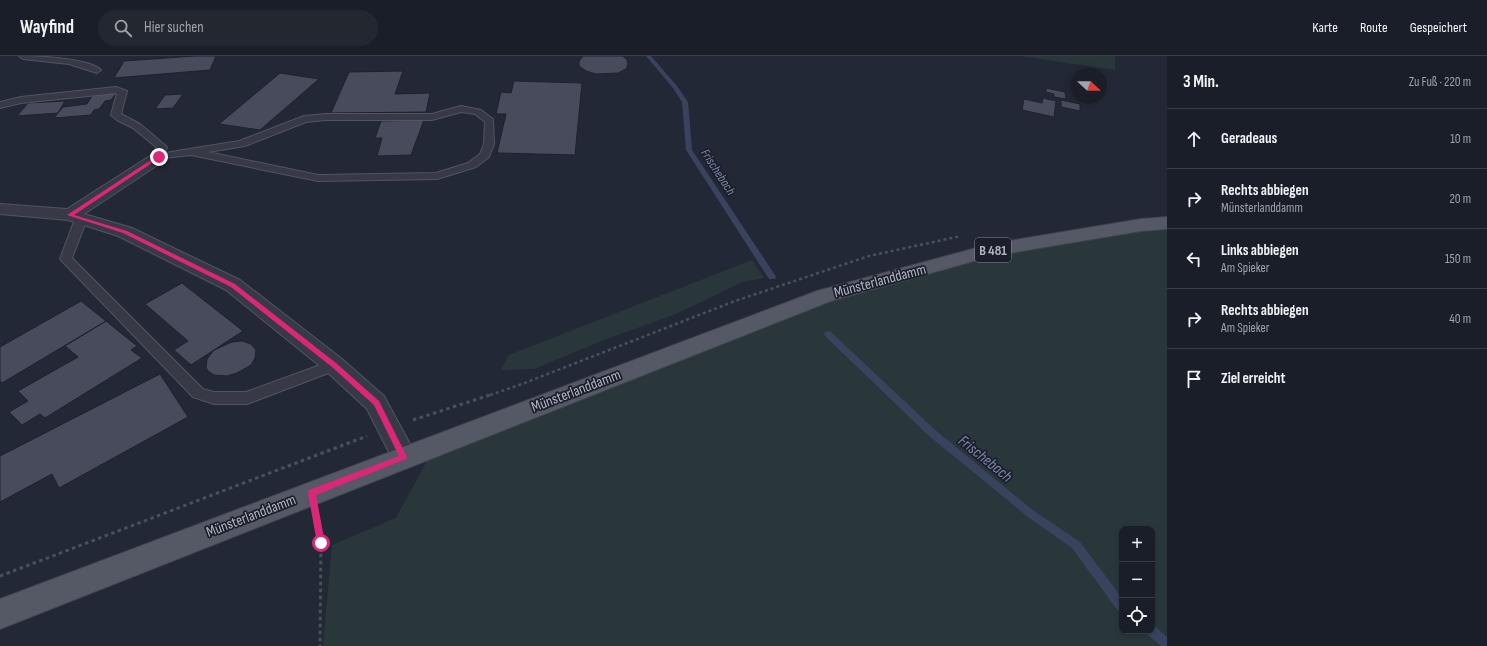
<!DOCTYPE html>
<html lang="de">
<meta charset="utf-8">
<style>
:root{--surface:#1a1e28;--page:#232730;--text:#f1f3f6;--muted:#9fa2a8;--line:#383c45}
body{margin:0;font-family:"Sofia Sans Condensed",sans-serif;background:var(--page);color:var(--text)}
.controls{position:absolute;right:12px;bottom:12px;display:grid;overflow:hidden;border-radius:8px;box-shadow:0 2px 6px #0003}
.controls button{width:36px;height:36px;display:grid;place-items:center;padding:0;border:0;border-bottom:1px solid var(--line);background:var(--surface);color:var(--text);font:20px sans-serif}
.compass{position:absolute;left:1071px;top:12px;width:36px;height:36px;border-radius:50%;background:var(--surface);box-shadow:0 2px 6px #0003;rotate:112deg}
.stop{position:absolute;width:12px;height:12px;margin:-9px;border:3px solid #db2777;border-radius:50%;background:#fff}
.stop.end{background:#db2777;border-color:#fff;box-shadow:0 1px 4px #0008}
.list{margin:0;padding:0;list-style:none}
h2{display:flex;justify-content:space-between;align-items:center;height:52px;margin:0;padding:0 16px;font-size:17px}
h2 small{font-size:13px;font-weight:400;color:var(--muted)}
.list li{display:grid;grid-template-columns:26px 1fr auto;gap:12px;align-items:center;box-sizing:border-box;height:60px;padding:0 16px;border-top:1px solid var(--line)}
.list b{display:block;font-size:15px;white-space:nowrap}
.list p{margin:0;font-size:13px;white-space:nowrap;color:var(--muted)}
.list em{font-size:13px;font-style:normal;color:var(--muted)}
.icon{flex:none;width:22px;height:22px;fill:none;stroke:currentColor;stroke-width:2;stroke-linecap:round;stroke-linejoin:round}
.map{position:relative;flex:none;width:1167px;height:590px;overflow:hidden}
header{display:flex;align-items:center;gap:24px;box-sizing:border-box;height:56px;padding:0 20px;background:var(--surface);border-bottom:1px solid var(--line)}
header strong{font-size:19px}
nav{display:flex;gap:22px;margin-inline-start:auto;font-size:14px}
.search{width:280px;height:36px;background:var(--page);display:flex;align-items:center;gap:10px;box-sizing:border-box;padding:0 14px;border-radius:22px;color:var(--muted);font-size:15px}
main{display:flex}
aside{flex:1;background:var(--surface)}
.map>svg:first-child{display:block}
.green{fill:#29373b;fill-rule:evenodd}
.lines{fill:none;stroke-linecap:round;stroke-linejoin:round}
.stream{fill:#3a435d;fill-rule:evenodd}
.building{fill:#474b5c;stroke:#1e212d}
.service-casing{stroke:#515561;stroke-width:2}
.minor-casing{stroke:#515561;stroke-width:2}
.primary-casing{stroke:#404350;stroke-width:2}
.path-far1{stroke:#475358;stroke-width:2.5;stroke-dasharray:3 3;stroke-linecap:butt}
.path{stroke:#475358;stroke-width:3;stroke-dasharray:3.5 3.5;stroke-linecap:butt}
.service{fill:#373a46;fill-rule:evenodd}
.minor{fill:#373a46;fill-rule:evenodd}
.primary{fill:#555966;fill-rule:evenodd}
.route{fill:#db2777}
.labels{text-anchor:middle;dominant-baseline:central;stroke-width:3.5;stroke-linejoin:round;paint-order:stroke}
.far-water-label{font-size:13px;font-style:italic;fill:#7c87a8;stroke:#1c1f2b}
.shield{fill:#1c1f2b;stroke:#848895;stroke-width:1}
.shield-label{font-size:14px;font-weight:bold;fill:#b1b5c3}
.street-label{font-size:15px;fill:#b1b5c3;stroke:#1c1f2b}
.water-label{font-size:16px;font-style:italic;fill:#7c87a8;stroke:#1c1f2b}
</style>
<header>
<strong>Wayfind</strong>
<div class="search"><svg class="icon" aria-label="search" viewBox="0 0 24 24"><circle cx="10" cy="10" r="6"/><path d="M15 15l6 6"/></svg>Hier suchen</div>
<nav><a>Karte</a><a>Route</a><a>Gespeichert</a></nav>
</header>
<main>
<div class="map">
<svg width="1167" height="590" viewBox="0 0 1167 590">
<rect width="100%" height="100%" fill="#232836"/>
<path class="green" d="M 1020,0 L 1115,0 L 1115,14 Z
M 1167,167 L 1167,590 L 323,590 L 332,489 L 396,462 L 435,390 L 754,266 L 991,194 ZM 1122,473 L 1152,473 L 1152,575 L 1122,575 Z
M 752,204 L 764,222 L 742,226 L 676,258 L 604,284 L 534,313 L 501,314 L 509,299 Z"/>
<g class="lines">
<path class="stream" d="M 646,0 L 651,0 L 677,30 L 688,46 L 692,94 L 775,219 L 776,221 L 775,223 L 769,223 L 686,94 L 682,46 L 673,32 Z
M 828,275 L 831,276 L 934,373 L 1034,455 L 1080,486 L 1122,542 L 1122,556 L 1118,555 L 1072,492 L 1028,461 L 928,379 L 825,280 L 824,278 L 825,276 Z
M 1152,570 L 1156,571 L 1167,581 L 1167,590 L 1161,590 L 1148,579 L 1147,575 L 1152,575 Z"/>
</g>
<path class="building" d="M 195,0 L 216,0 L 210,14 L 114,22 L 124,5 Z
M 583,0 L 623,0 L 627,4 L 628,8 L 626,13 L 618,17 L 596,18 L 586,15 L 579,10 L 579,5 Z
M 403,15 L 395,38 L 430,37 L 426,56 L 331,57 L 349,16 Z
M 280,17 L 319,23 L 260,74 L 219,68 Z
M 514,25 L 582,27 L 575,99 L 497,97 L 506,58 L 496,58 L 501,36 L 511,37 Z
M 1046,32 L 1065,36 L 1066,43 L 1054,41 L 1054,38 L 1046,36 Z
M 117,36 L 111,44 L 105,45 L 99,53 L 94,54 L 91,59 L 54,62 L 63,51 L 87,48 L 94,37 Z
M 183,38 L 173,52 L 155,53 L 165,39 Z
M 1043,42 L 1056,45 L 1054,61 L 1022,54 L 1024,43 L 1042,47 Z
M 1061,44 L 1080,48 L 1080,55 L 1061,51 Z
M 65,45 L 58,57 L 17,60 L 28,47 Z
M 424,64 L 411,99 L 377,100 L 382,82 L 375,82 L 381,65 Z
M 182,227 L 243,275 L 191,309 L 174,294 L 188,285 L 145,248 Z
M 81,245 L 106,265 L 2,327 L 0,325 L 0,291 Z
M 106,265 L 137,290 L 131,294 L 142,302 L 45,362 L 40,358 L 22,369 L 9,356 L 28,345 L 18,335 L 78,301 L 65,290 Z
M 242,285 L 251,288 L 256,294 L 255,302 L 251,309 L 237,317 L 227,320 L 214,319 L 208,315 L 206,311 L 207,303 L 214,294 L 232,286 Z
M 160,318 L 188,361 L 59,432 L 52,418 L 0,446 L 0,400 Z"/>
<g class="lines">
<defs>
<path id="service" d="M 19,0 C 36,0 89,2 101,14 L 97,17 L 69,8 L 23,3 Z
M 116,31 L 127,35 L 121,58 L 140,68 L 167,91 L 165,97 L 239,85 L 304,60 L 325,58 L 432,58 L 461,50 L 481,54 L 493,63 L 494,88 L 489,101 L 476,111 L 437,123 L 318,125 L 191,99 L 155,103 L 154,101 L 156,91 L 133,72 L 117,64 L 111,59 L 117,37 L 21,47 L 0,52 L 0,46 L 21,41 ZM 461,56 L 475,58 L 485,66 L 484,88 L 480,98 L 468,107 L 436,117 L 318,119 L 208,96 L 245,90 L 306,66 L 325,64 L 432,64 Z
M 81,159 L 87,163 L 72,202 L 203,333 L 214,336 L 246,336 L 334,304 L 339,305 L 341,309 L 339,313 L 247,348 L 214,348 L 193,341 L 60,203 L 75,163 Z"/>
<path id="minor" d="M 159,96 L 165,98 L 167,101 L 165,104 L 84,158 L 132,172 L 240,224 L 342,303 L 384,340 L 417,401 L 413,408 L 404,412 L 395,408 L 367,353 L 326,315 L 226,234 L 118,180 L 68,164 L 0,158 L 0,148 L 67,153 L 153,98 Z"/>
<path id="primary" d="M 1167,161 L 1167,173 L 1141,175 L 992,200 L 831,245 L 0,573 L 0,543 L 817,235 L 991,188 L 1141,163 Z"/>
</defs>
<use href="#service" class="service-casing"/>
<use href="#minor" class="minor-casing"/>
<use href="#primary" class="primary-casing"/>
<path class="path-far1" d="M 490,339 L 522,328 L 735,245 L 869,200 L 961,180"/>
<path class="path" d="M 413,364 L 493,338
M 317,463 L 321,487 L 320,590
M 0,520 L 367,380"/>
<use href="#service" class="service"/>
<use href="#minor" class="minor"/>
<use href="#primary" class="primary"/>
</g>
<path class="route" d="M 157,100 L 161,101 L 74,159 L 127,175 L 235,228 L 336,307 L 379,345 L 407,401 L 406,403 L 316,439 L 325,487 L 324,490 L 318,490 L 317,487 L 308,437 L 309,434 L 399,400 L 374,349 L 332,311 L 231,231 L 123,177 L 67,159 Z"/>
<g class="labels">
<g class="far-water-label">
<text transform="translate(718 116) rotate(57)">Frischebach</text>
</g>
<rect class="shield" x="975" y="182" width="36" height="24" rx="3"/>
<g class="shield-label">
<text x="993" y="194">B 481</text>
</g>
<g class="street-label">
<text transform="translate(880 225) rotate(-15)">Münsterlanddamm</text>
<text transform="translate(576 335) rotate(-21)">Münsterlanddamm</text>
<text transform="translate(251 460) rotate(-21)">Münsterlanddamm</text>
</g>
<g class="water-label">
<text transform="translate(985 403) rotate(39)">Frischebach</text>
</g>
</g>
</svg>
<div class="controls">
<button>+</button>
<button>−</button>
<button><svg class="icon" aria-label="locate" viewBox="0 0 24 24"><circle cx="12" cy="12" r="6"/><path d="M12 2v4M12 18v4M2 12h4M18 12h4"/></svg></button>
</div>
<svg class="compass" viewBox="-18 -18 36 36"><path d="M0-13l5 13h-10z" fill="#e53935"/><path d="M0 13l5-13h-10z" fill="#9fa2a8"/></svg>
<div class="stop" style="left:321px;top:487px"></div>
<div class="stop end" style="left:159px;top:101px"></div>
</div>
<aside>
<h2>3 Min.<small>Zu Fuß · 220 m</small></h2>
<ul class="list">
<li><svg class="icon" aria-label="ahead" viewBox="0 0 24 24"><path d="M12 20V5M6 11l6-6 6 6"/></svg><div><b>Geradeaus</b></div><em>10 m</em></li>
<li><svg class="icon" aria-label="right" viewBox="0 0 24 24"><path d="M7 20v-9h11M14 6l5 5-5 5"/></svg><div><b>Rechts abbiegen</b><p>Münsterlanddamm</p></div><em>20 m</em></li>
<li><svg class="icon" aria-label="left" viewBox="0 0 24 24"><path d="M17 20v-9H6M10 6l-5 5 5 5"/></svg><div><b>Links abbiegen</b><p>Am Spieker</p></div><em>150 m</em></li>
<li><svg class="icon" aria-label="right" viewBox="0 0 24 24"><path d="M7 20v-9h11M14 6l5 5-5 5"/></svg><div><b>Rechts abbiegen</b><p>Am Spieker</p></div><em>40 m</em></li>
<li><svg class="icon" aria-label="arrive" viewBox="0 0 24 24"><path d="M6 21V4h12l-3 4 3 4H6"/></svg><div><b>Ziel erreicht</b></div></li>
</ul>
</aside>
</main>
